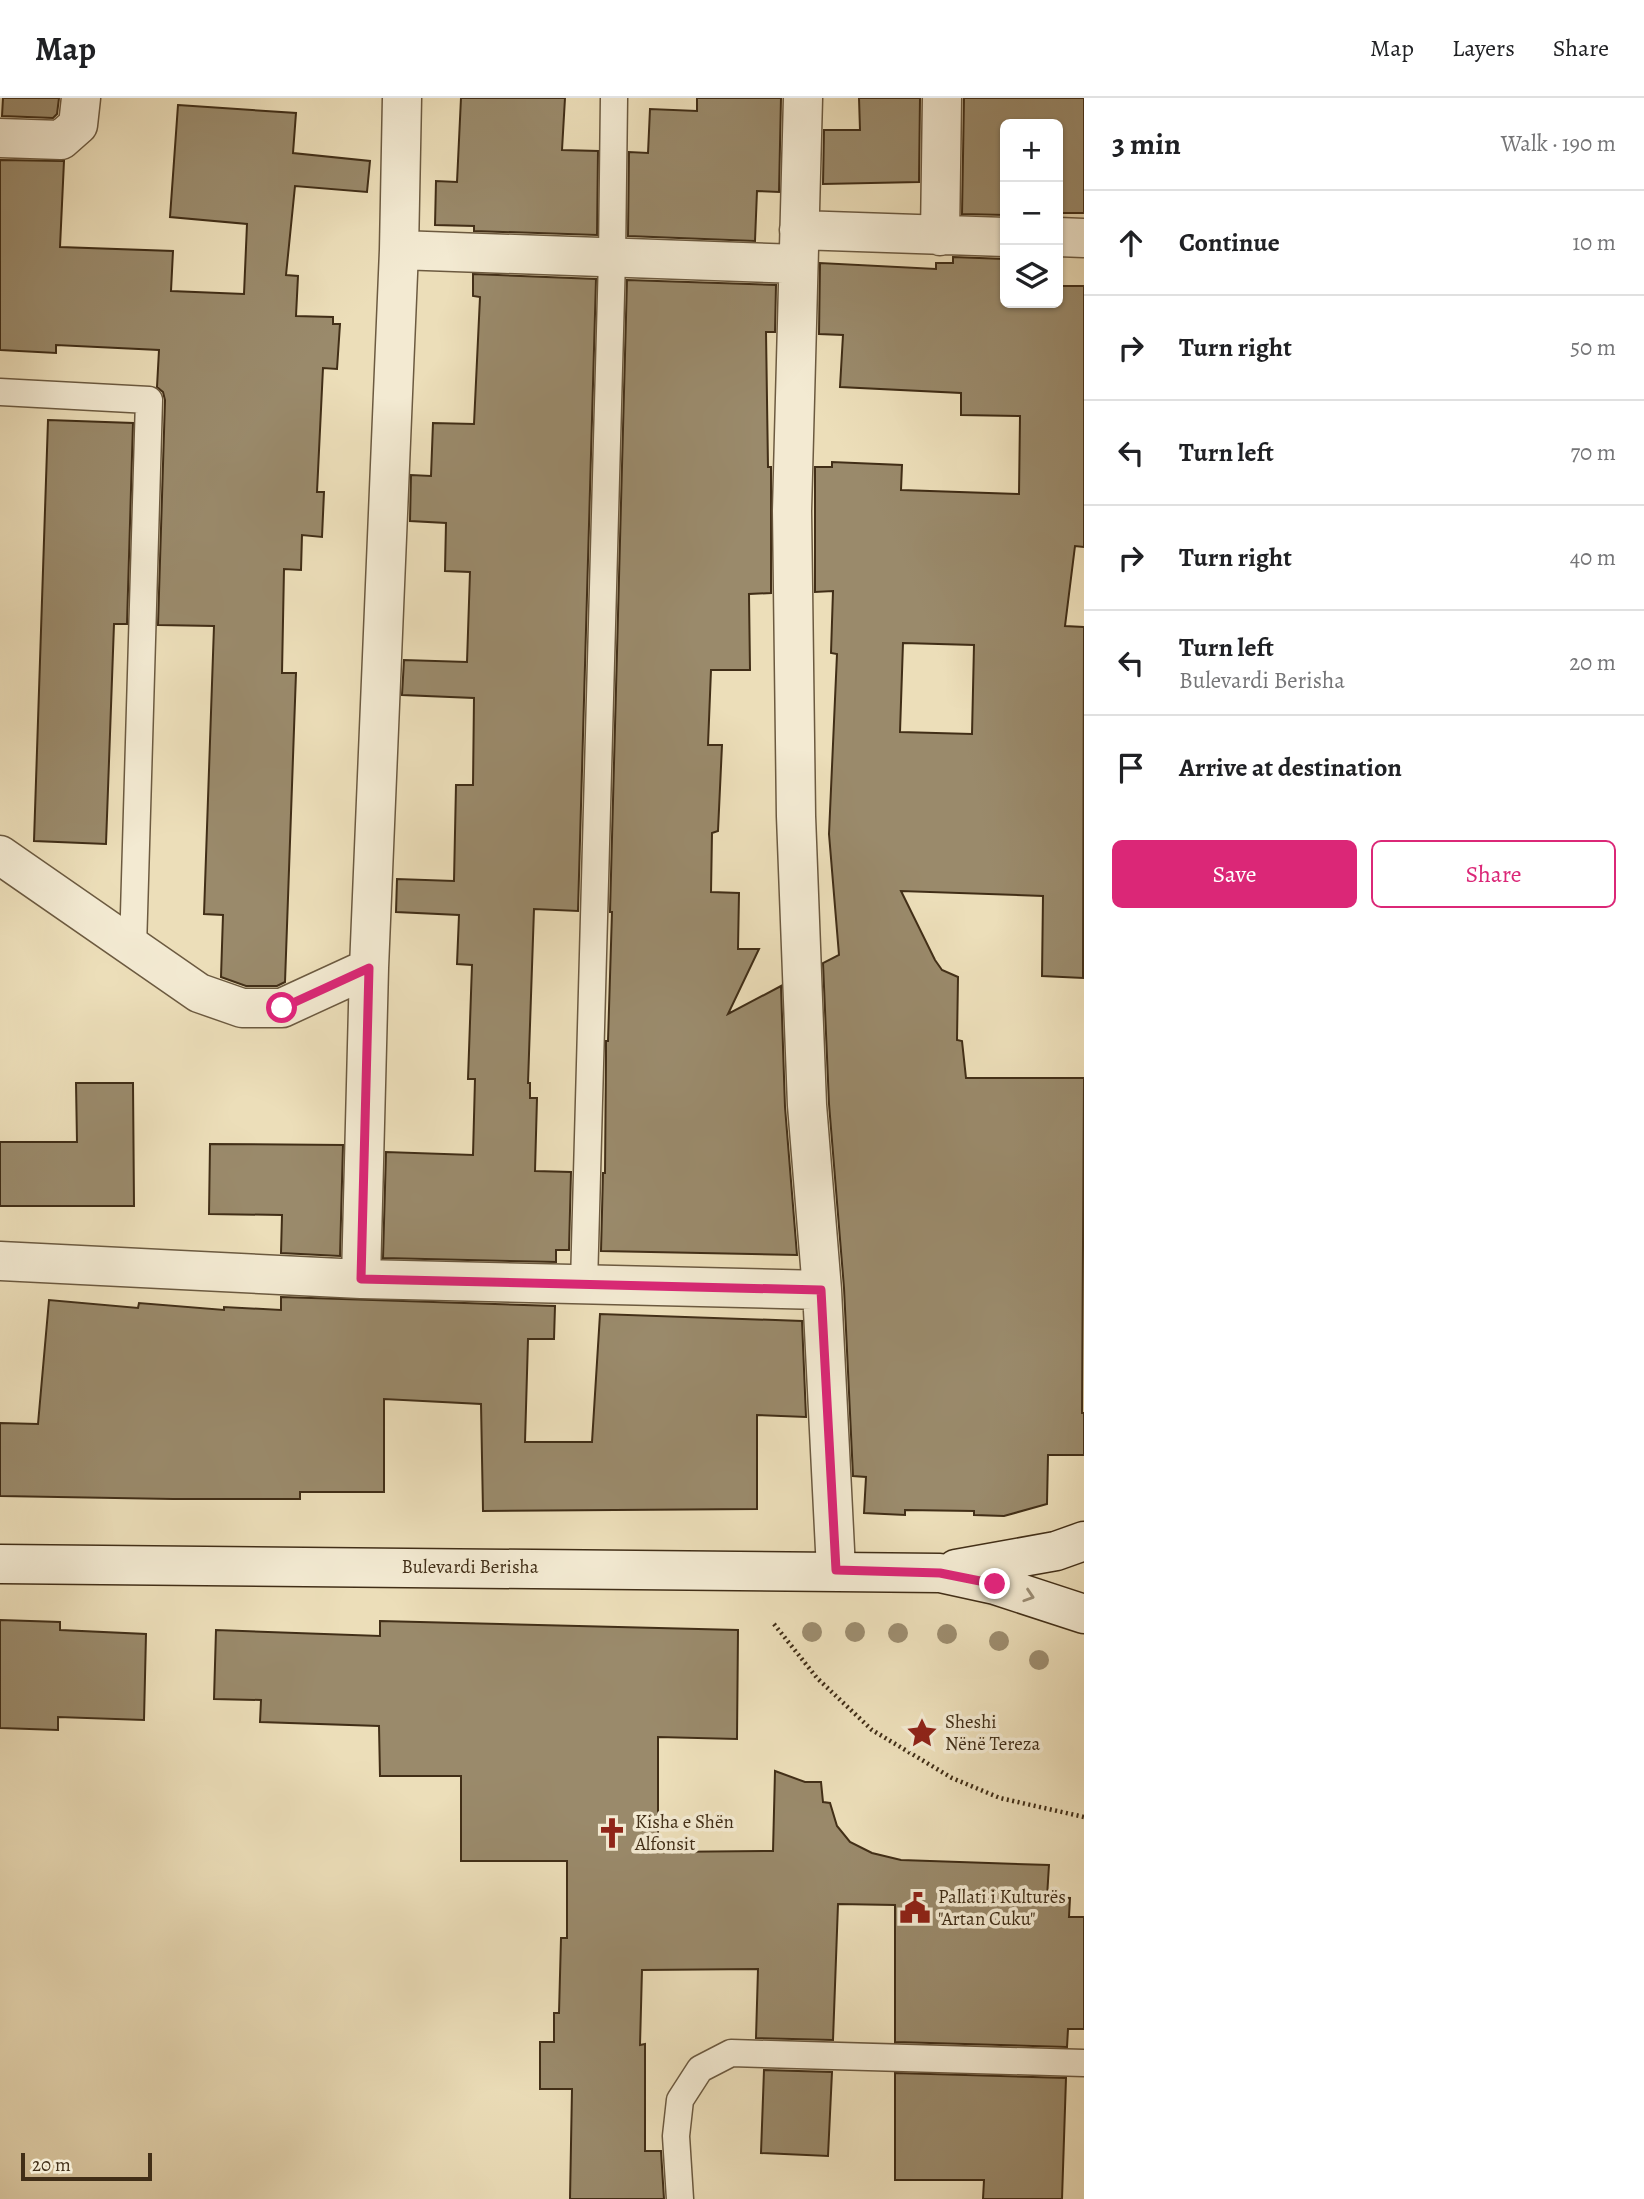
<!DOCTYPE html>
<meta charset="utf-8">
<style>
:root{--surface:#fff;--page:#f2f2f2;--text:#202124;--muted:#757577;--line:#e0e0e0;--accent:#db2777}
body{margin:0;font-family:Alegreya,serif;background:var(--page);color:var(--text)}
.controls{position:absolute;right:21px;top:21px;display:grid;overflow:hidden;border-radius:10px;box-shadow:0 2px 5px #0004}
.controls button{width:63px;height:63px;display:grid;place-items:center;padding:0;border:0;border-bottom:2px solid var(--line);background:var(--surface);color:var(--text);font:35px sans-serif}
.scale{position:absolute;left:21px;bottom:18px;width:131px;box-sizing:border-box;padding-left:7px;border:4px solid #412e17;border-top:0;font-size:19px;line-height:24px;white-space:nowrap;color:#412e17;-webkit-text-stroke:5px #f3ead2;paint-order:stroke}
.stop{position:absolute;width:21px;height:21px;margin:-16px;border:5px solid #db2777;border-radius:50%;background:#fff}
.stop.end{background:#db2777;border-color:#fff;box-shadow:0 2px 7px #0008}
.list{margin:0;padding:0;list-style:none}
h2{display:flex;justify-content:space-between;align-items:center;height:91px;margin:0;padding:0 28px;font-size:30px}
h2 small{font-size:23px;font-weight:400;color:var(--muted)}
.list li{display:grid;grid-template-columns:46px 1fr auto;gap:21px;align-items:center;box-sizing:border-box;height:105px;padding:0 28px;border-top:2px solid var(--line)}
.list b{display:block;font-size:26px;white-space:nowrap}
.list p{margin:0;font-size:23px;white-space:nowrap;color:var(--muted)}
.list em{font-size:23px;font-style:normal;color:var(--muted)}
.actions{display:flex;gap:14px;padding:21px 28px}
.actions a{flex:1;padding:16px 0;border:2px solid var(--accent);border-radius:10px;text-align:center;font-size:24px;color:var(--accent)}
.actions .main{background:var(--accent);color:#fff}
.icon{flex:none;width:38px;height:38px;fill:none;stroke:currentColor;stroke-width:2;stroke-linecap:round;stroke-linejoin:round}
.map{position:relative;flex:none;width:1084px;height:2101px;overflow:hidden}
header{display:flex;align-items:center;gap:42px;box-sizing:border-box;height:98px;padding:0 35px;background:var(--surface);border-bottom:2px solid var(--line)}
header strong{font-size:33px}
nav{display:flex;gap:38px;margin-inline-start:auto;font-size:24px}
main{display:flex}
aside{flex:1;background:var(--surface)}
.map>svg:first-child{display:block}
.building{fill:#9a8a6b;stroke:#412e17;stroke-width:2;fill-rule:evenodd}
.lines{fill:none;stroke-linecap:round;stroke-linejoin:round}
.lane-casing{stroke:#6c5a40;stroke-width:29}
.street-casing{stroke:#6c5a40;stroke-width:41}
.secondary-casing{stroke:#412e17;stroke-width:41}
.path{stroke:#412e17;stroke-width:4.5;stroke-dasharray:2 3.5;stroke-linecap:butt}
.lane{stroke:#f3ead2;stroke-width:26}
.street{stroke:#f3ead2;stroke-width:38}
.secondary{stroke:#f3ead2;stroke-width:38}
.tree{fill:#9d8d6f}
.oneway{stroke:#9a8c74}
.route{stroke:#db2777;stroke-width:9}
.labels{text-anchor:middle;dominant-baseline:central;stroke-width:7;stroke-linejoin:round;paint-order:stroke}
.street-label{font-size:19px;fill:#412e17;stroke:#f3ead2}
.poi-label{font-size:19px;fill:#412e17;stroke:#f3ead2;text-anchor:start}
</style>
<header>
<strong>Map</strong>
<nav><a>Map</a><a>Layers</a><a>Share</a></nav>
</header>
<main>
<div class="map">
<svg width="1084" height="2101" viewBox="0 0 1084 2101">
<rect width="100%" height="100%" fill="#ecdeb9"/>
<filter id="stains"><feTurbulence type="fractalNoise" baseFrequency=".00286" numOctaves="4"/><feColorMatrix values="0 0 0 0 .2 0 0 0 0 .09 0 0 0 0 .02 0 0 0 .5 -.17"/></filter>
<radialGradient id="worn" r=".72"><stop offset=".6" stop-color="#630" stop-opacity="0"/><stop offset="1" stop-color="#630" stop-opacity=".3"/></radialGradient>
<path class="building" d="M 3,0 L 59,0 L 57,16 L 53,20 L 2,18 Z
M 461,0 L 565,0 L 562,52 L 598,53 L 597,137 L 474,133 L 474,128 L 435,127 L 436,83 L 457,84 Z
M 697,0 L 781,0 L 779,94 L 757,93 L 755,143 L 628,138 L 629,54 L 648,55 L 650,11 L 697,13 Z
M 859,0 L 920,0 L 919,84 L 823,86 L 824,32 L 860,32 Z
M 964,0 L 1084,0 L 1084,115 L 1058,115 L 1058,26 L 1005,26 L 1005,117 L 962,116 Z
M 178,7 L 296,15 L 293,55 L 370,63 L 367,94 L 295,88 L 286,177 L 298,178 L 296,218 L 333,219 L 333,226 L 340,226 L 337,271 L 323,270 L 317,394 L 324,394 L 322,439 L 302,437 L 301,472 L 284,471 L 282,575 L 296,575 L 285,884 L 277,888 L 246,888 L 221,879 L 223,817 L 204,816 L 214,528 L 158,527 L 165,302 L 163,294 L 157,289 L 159,252 L 56,247 L 56,255 L 0,252 L 0,62 L 64,63 L 60,149 L 173,153 L 171,193 L 244,196 L 247,126 L 170,119 Z
M 953,159 L 1005,161 L 1005,205 L 1058,205 L 1058,188 L 1084,188 L 1084,449 L 1075,448 L 1065,528 L 1084,529 L 1083,880 L 1042,878 L 1043,798 L 901,793 L 935,862 L 942,872 L 958,879 L 957,942 L 962,943 L 966,980 L 1084,980 L 1082,1315 L 1084,1315 L 1084,1357 L 1048,1357 L 1047,1406 L 1004,1418 L 974,1417 L 974,1413 L 905,1412 L 905,1417 L 864,1415 L 866,1379 L 853,1378 L 844,1190 L 829,1006 L 823,865 L 839,857 L 829,736 L 837,556 L 831,555 L 833,493 L 815,494 L 815,369 L 832,369 L 832,364 L 902,367 L 901,392 L 1019,396 L 1020,318 L 961,317 L 961,295 L 840,289 L 843,237 L 819,236 L 820,165 L 936,171 L 936,165 L 953,165 ZM 903,545 L 974,547 L 972,636 L 900,634 Z
M 473,176 L 596,181 L 578,813 L 534,811 L 528,985 L 530,985 L 530,1000 L 537,1000 L 535,1073 L 571,1074 L 569,1152 L 556,1152 L 556,1164 L 383,1160 L 386,1054 L 473,1057 L 475,981 L 468,981 L 472,867 L 457,866 L 459,817 L 396,814 L 397,781 L 454,783 L 456,687 L 473,687 L 474,600 L 402,597 L 404,562 L 467,564 L 470,474 L 445,473 L 446,425 L 410,423 L 411,377 L 431,378 L 433,325 L 474,326 L 480,199 L 473,198 Z
M 627,182 L 776,187 L 775,234 L 766,234 L 768,369 L 771,369 L 771,495 L 749,496 L 750,572 L 711,572 L 708,647 L 722,647 L 718,733 L 712,735 L 711,794 L 739,795 L 738,851 L 759,851 L 728,916 L 781,888 L 785,1009 L 797,1157 L 601,1153 L 603,1075 L 605,1075 L 606,958 L 606,943 L 608,943 L 612,814 L 610,814 Z
M 48,322 L 133,325 L 127,526 L 114,526 L 106,746 L 34,743 Z
M 76,985 L 133,985 L 134,1108 L 0,1108 L 0,1044 L 77,1044 Z
M 210,1046 L 343,1047 L 340,1158 L 281,1155 L 282,1117 L 209,1116 Z
M 281,1199 L 555,1208 L 554,1241 L 528,1241 L 525,1344 L 592,1344 L 600,1216 L 802,1223 L 806,1319 L 757,1317 L 757,1411 L 483,1413 L 481,1306 L 384,1301 L 384,1394 L 300,1394 L 300,1401 L 173,1401 L 0,1398 L 0,1325 L 38,1326 L 49,1202 L 138,1210 L 139,1205 L 224,1212 L 224,1209 L 281,1212 Z
M 0,1522 L 60,1524 L 60,1532 L 146,1536 L 144,1622 L 58,1619 L 58,1632 L 0,1630 Z
M 380,1523 L 738,1532 L 737,1641 L 658,1639 L 658,1754 L 773,1753 L 775,1673 L 805,1684 L 821,1684 L 823,1704 L 830,1705 L 837,1728 L 850,1744 L 872,1755 L 901,1762 L 1049,1767 L 1047,1799 L 1070,1800 L 1069,1819 L 1084,1819 L 1084,1931 L 1068,1931 L 1067,1949 L 895,1944 L 895,1807 L 838,1806 L 833,1942 L 756,1940 L 758,1871 L 642,1872 L 640,1947 L 645,1946 L 645,2053 L 661,2053 L 664,2101 L 570,2101 L 572,1991 L 540,1991 L 540,1944 L 554,1944 L 554,1915 L 559,1915 L 561,1840 L 567,1840 L 567,1763 L 461,1763 L 461,1678 L 380,1678 L 379,1628 L 260,1624 L 261,1602 L 214,1601 L 216,1532 L 380,1538 Z
M 764,1972 L 832,1974 L 828,2058 L 761,2055 Z
M 895,1975 L 1066,1980 L 1062,2101 L 983,2101 L 984,2082 L 895,2082 Z"/>
<g class="lines">
<defs>
<path id="lane" d="M 0,294 L 149,302 L 133,850
M 584,1186 L 612,160 L 614,0
M 680,2101 L 676,2038 L 680,2002 L 700,1971 L 731,1955 L 1084,1965"/>
<path id="street" d="M 803,0 L 792,413 L 796,718 L 807,1007 L 822,1192 L 836,1472
M 0,40 L 61,42 L 78,27 L 81,0
M 799,132 L 1005,139
M 940,138 L 942,0
M 1058,139 L 1084,140
M 399,152 L 798,166
M 0,757 L 199,895 L 242,910 L 282,910 L 369,870
M 0,1163 L 361,1181 L 369,870 L 399,152 L 402,0
M 361,1181 L 822,1192"/>
<path id="secondary" d="M 0,1466 L 940,1475 L 995,1487 L 1084,1516
M 956,1471 L 1056,1453 L 1084,1443"/>
</defs>
<use href="#lane" class="lane-casing"/>
<use href="#street" class="street-casing"/>
<use href="#secondary" class="secondary-casing"/>
<path class="path" d="M 774,1526 L 817,1580 L 872,1632 L 952,1680 L 1000,1700 L 1084,1719"/>
<use href="#lane" class="lane"/>
<use href="#street" class="street"/>
<use href="#secondary" class="secondary"/>
</g>
<g class="tree">
<circle cx="812" cy="1534" r="10"/>
<circle cx="855" cy="1534" r="10"/>
<circle cx="898" cy="1535" r="10"/>
<circle cx="947" cy="1536" r="10"/>
<circle cx="999" cy="1543" r="10"/>
<circle cx="1039" cy="1562" r="10"/>
</g>
<defs><path id="oneway-chevron" d="M-2-3.5L2.5 0L-2 3.5" fill="none" stroke-width="1.6" stroke-linecap="round" stroke-linejoin="round" transform="scale(1.75)"/></defs>
<use class="oneway" href="#oneway-chevron" transform="translate(1029 1498) rotate(18)"/>
<g class="lines">
<path class="route" d="M 282,910 L 369,870 L 361,1181 L 821,1192 L 836,1472 L 940,1475 L 995,1486"/>
</g>
<defs>
<symbol id="sight-bare" viewBox="-9 -9 18 18"><path d="M0-6L1.8-2.2L6-1.7L2.9 1.2L3.7 5.4L0 3.3L-3.7 5.4L-2.9 1.2L-6-1.7L-1.8-2.2Z" fill="#8f2418" stroke="#f3ead2" stroke-width="2.5" paint-order="stroke"/></symbol>
<symbol id="church-bare" viewBox="-9 -9 18 18"><path d="M-1.2-6h2.4v3.5h3.3v2.4h-3.3V6h-2.4V-.1h-3.3v-2.4h3.3Z" fill="#8f2418" stroke="#f3ead2" stroke-width="2.5" paint-order="stroke"/></symbol>
<symbol id="civic-bare" viewBox="-9 -9 18 18"><path d="M-.6-6.5H3V-4.5H.6V-3L4-1V1h2V6H-6V1h2V-1L-.6-3ZM-1.2 2.5V6h2.4V2.5Z" fill="#8f2418" stroke="#f3ead2" stroke-width="2.5" paint-order="stroke"/></symbol>
</defs>
<g fill-rule="evenodd">
<use href="#sight-bare" x="900" y="1613" width="44" height="44"/>
<use href="#church-bare" x="590" y="1713" width="44" height="44"/>
<use href="#civic-bare" x="893" y="1788" width="44" height="44"/>
</g>
<g class="labels">
<g class="street-label">
<text x="470" y="1469">Bulevardi Berisha</text>
</g>
<g class="poi-label">
<text x="945" y="1624">Sheshi<tspan x="945" dy="22">Nënë Tereza</tspan></text>
<text x="635" y="1724">Kisha e Shën<tspan x="635" dy="22">Alfonsit</tspan></text>
<text x="938" y="1799">Pallati i Kulturës<tspan x="938" dy="22">"Artan Cuku"</tspan></text>
</g>
</g>
<rect width="100%" height="100%" filter="url(#stains)"/>
<rect width="100%" height="100%" fill="url(#worn)"/>
</svg>
<div class="controls">
<button>+</button>
<button>−</button>
<button><svg class="icon" aria-label="layers" viewBox="0 0 24 24"><path d="M12 4l9 5-9 5-9-5zM3 14l9 5 9-5"/></svg></button>
</div>
<div class="scale">20 m</div>
<div class="stop" style="left:282px;top:910px"></div>
<div class="stop end" style="left:995px;top:1486px"></div>
</div>
<aside>
<h2>3 min<small>Walk · 190 m</small></h2>
<ul class="list">
<li><svg class="icon" aria-label="ahead" viewBox="0 0 24 24"><path d="M12 20V5M6 11l6-6 6 6"/></svg><div><b>Continue</b></div><em>10 m</em></li>
<li><svg class="icon" aria-label="right" viewBox="0 0 24 24"><path d="M7 20v-9h11M14 6l5 5-5 5"/></svg><div><b>Turn right</b></div><em>50 m</em></li>
<li><svg class="icon" aria-label="left" viewBox="0 0 24 24"><path d="M17 20v-9H6M10 6l-5 5 5 5"/></svg><div><b>Turn left</b></div><em>70 m</em></li>
<li><svg class="icon" aria-label="right" viewBox="0 0 24 24"><path d="M7 20v-9h11M14 6l5 5-5 5"/></svg><div><b>Turn right</b></div><em>40 m</em></li>
<li><svg class="icon" aria-label="left" viewBox="0 0 24 24"><path d="M17 20v-9H6M10 6l-5 5 5 5"/></svg><div><b>Turn left</b><p>Bulevardi Berisha</p></div><em>20 m</em></li>
<li><svg class="icon" aria-label="arrive" viewBox="0 0 24 24"><path d="M6 21V4h12l-3 4 3 4H6"/></svg><div><b>Arrive at destination</b></div></li>
</ul>
<div class="actions"><a class="main">Save</a><a>Share</a></div>
</aside>
</main>
